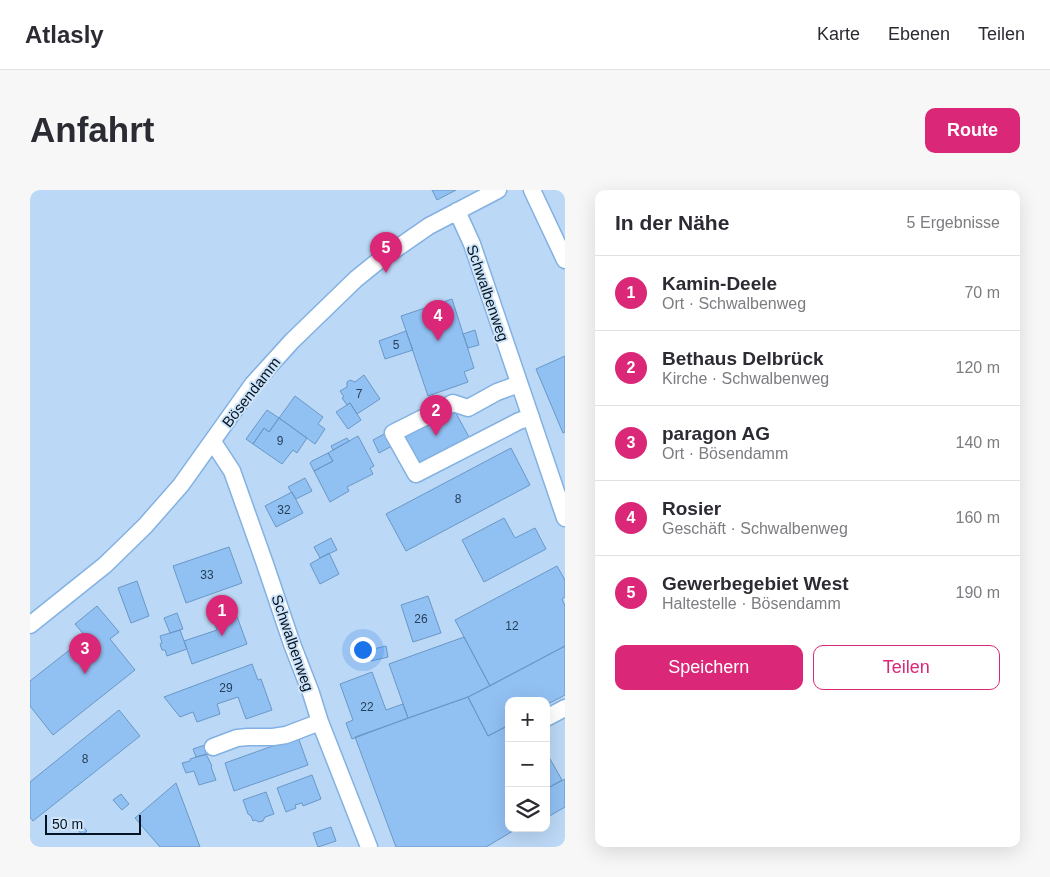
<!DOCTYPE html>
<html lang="de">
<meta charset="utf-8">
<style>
:root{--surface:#fff;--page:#f7f7f7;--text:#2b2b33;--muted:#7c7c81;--line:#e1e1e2;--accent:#db2777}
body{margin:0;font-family:Helvetica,sans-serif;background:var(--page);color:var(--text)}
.controls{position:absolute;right:15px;bottom:15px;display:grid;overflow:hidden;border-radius:10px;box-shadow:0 5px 20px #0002}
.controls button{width:45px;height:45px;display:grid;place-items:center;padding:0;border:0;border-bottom:1px solid var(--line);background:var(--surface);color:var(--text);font:25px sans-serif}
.scale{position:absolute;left:15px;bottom:12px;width:96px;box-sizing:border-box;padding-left:5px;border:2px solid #031425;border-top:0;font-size:14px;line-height:18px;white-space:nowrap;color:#031425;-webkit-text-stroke:4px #d0e4f8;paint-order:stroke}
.you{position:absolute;left:332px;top:459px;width:18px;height:18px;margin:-12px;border:4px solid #fff;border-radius:50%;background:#1a73e8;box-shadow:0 0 0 8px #1a73e833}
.badge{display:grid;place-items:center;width:32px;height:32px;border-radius:50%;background:var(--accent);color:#fff;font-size:16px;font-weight:700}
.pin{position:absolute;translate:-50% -41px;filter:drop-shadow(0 1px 2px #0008)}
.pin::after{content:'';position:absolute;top:26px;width:18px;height:15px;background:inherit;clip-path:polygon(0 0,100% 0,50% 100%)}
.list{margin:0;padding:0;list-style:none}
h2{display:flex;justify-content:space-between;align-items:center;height:65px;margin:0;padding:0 20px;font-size:21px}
h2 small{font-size:16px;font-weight:400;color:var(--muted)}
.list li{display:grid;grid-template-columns:32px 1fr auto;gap:15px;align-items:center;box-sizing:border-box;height:75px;padding:0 20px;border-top:1px solid var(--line)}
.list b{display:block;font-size:19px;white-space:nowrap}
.list p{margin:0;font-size:16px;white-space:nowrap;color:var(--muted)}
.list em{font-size:16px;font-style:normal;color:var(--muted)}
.actions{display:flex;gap:10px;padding:15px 20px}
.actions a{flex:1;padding:11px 0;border:1px solid var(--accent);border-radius:10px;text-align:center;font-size:18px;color:var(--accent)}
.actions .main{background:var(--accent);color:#fff}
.icon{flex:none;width:28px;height:28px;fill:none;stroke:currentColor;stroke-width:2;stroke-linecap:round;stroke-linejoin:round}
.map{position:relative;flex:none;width:535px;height:657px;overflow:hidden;border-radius:10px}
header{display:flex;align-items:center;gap:30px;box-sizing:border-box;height:70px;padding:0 25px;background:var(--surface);border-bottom:1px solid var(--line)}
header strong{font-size:24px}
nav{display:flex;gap:28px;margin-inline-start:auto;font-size:18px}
.intro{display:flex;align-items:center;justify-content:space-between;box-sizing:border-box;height:120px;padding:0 30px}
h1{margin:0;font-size:35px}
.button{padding:12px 22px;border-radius:10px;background:var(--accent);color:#fff;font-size:18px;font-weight:700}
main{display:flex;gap:30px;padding:0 30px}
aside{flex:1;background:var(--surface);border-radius:10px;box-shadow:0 5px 20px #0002}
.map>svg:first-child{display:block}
.building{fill:#91c0f2;stroke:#6998c7}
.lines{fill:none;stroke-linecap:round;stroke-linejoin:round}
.minor-casing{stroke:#82b1e2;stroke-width:19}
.minor{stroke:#fff;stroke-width:16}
.labels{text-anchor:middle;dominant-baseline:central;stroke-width:4;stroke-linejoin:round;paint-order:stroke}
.number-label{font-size:12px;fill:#263f58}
.street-label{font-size:15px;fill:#031425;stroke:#d0e4f8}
</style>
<header>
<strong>Atlasly</strong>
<nav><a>Karte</a><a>Ebenen</a><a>Teilen</a></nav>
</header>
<div class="intro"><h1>Anfahrt</h1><a class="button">Route</a></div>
<main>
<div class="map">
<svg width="535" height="657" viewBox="0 0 535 657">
<rect width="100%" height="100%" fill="#bbd8f6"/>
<path class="building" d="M 402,0 L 426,0 L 407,10 Z
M 422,109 L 444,178 L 434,182 L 438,192 L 398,206 L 371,126 Z
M 445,140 L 449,155 L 438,158 L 433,144 Z
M 376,141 L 383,160 L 355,169 L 349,151 Z
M 535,166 L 535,242 L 533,243 L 506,179 Z
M 334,185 L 350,209 L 327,224 L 320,213 L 317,215 L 312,208 L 314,207 L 310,201 L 317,197 L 317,192 L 320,190 L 325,192 Z
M 265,206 L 293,227 L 288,234 L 295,239 L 285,254 L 249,228 Z
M 320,213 L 331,230 L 318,239 L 306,222 Z
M 423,218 L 439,247 L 388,274 L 372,245 Z
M 237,220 L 249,228 L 239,242 L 234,238 L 223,254 L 216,249 Z
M 249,228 L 277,248 L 267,263 L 263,260 L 252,274 L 223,254 L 234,238 L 239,242 Z
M 356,243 L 362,256 L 349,263 L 343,250 Z
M 328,246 L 344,276 L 340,278 L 343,284 L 317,297 L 319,301 L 300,312 L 284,281 L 303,271 L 298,263 Z
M 317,248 L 319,251 L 303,260 L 301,256 Z
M 481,258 L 500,295 L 376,361 L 356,324 Z
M 298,263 L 303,271 L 284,281 L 280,273 L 282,271 Z
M 275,288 L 282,301 L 266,309 L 258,297 Z
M 262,302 L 273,323 L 246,337 L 235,316 Z
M 474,328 L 485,348 L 505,338 L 516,359 L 454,392 L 432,350 Z
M 301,348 L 307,360 L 290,368 L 284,357 Z
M 199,357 L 212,393 L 156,413 L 143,376 Z
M 299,363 L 309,384 L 290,394 L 280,374 Z
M 527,376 L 535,390 L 535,407 L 532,409 L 535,416 L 535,456 L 460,496 L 425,430 Z
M 107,391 L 119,426 L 101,433 L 88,398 Z
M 398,406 L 411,443 L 383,452 L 371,415 Z
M 67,416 L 89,442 L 80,449 L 105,480 L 23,545 L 0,516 L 0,491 L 56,447 L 45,434 Z
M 205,421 L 217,454 L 162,474 L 154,451 L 187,440 L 183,429 Z
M 147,423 L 153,439 L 140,443 L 134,428 Z
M 150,440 L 157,459 L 137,466 L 135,460 L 132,460 L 130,454 L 132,453 L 130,446 Z
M 434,447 L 460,496 L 438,507 L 378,528 L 359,474 Z
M 356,456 L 358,467 L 341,471 L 339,460 Z
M 535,456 L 535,505 L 516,515 L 516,511 L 479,511 L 479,535 L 458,546 L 438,507 Z
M 222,474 L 228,490 L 231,489 L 242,520 L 216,529 L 208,507 L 187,514 L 190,524 L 167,532 L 163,522 L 150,527 L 134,507 Z
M 342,482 L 356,520 L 373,514 L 378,528 L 322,549 L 316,533 L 323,530 L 310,494 Z
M 438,507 L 458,546 L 479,535 L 479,638 L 488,638 L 456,657 L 366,657 L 325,547 Z
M 89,520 L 110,546 L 3,631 L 0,627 L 0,592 Z
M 268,547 L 278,575 L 204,601 L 195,573 Z
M 175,555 L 179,564 L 166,567 L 163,559 Z
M 516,562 L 532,590 L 516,599 Z
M 176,564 L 182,576 L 181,577 L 186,590 L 169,595 L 164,581 L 156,583 L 152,573 L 160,571 L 160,569 Z
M 282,585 L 291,609 L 273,616 L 272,613 L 265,615 L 266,618 L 256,622 L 247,598 Z
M 535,589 L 535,617 L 516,628 L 516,599 Z
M 146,593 L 170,657 L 130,657 L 105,628 Z
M 236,602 L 244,624 L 235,627 L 233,631 L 229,632 L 225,630 L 223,631 L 221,626 L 218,624 L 213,610 Z
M 91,604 L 99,614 L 92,620 L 83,610 Z
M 49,632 L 57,641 L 52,645 L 45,636 Z
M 301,637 L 306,651 L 288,657 L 283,643 Z"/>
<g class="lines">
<defs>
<path id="minor" d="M 502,0 L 535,70
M 427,21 L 442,54 L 535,328
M 489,194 L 467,202 L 438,218 L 423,213 L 363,243 L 386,284 L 489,231 L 501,227
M 183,252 L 202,281 L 235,374 L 262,454 L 281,503 L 290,532 L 339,657
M 0,435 L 75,375 L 115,336 L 151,295 L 223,194 L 262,151 L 326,89 L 347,72 L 399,36 L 468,0
M 516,528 L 535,518
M 183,557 L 207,548 L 218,547 L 243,547 L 256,545 L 290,532"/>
</defs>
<use href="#minor" class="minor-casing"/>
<use href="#minor" class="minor"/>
</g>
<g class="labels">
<g class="number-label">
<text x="366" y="155">5</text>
<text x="329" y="204">7</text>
<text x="250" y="251">9</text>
<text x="428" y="309">8</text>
<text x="254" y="320">32</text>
<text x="177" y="385">33</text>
<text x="391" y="429">26</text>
<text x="482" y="436">12</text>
<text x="196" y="498">29</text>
<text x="337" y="517">22</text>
<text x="55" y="569">8</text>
</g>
<g class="street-label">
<text transform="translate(458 103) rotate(71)">Schwalbenweg</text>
<text transform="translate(221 202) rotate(-52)">Bösendamm</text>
<text transform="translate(263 453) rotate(71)">Schwalbenweg</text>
</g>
</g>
</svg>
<div class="controls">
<button>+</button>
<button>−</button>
<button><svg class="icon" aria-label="layers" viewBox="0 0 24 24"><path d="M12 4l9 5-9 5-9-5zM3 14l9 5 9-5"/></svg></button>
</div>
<div class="scale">50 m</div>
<div class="you"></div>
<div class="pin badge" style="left:192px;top:446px">1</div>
<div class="pin badge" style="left:406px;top:246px">2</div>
<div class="pin badge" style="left:55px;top:484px">3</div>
<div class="pin badge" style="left:408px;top:151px">4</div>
<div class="pin badge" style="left:356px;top:83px">5</div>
</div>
<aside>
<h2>In der Nähe<small>5 Ergebnisse</small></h2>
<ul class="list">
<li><span class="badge">1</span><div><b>Kamin-Deele</b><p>Ort · Schwalbenweg</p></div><em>70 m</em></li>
<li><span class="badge">2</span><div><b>Bethaus Delbrück</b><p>Kirche · Schwalbenweg</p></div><em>120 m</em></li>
<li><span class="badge">3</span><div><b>paragon AG</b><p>Ort · Bösendamm</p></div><em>140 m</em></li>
<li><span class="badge">4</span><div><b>Rosier</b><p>Geschäft · Schwalbenweg</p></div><em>160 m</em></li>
<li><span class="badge">5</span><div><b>Gewerbegebiet West</b><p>Haltestelle · Bösendamm</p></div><em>190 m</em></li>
</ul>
<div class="actions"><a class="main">Speichern</a><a>Teilen</a></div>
</aside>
</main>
